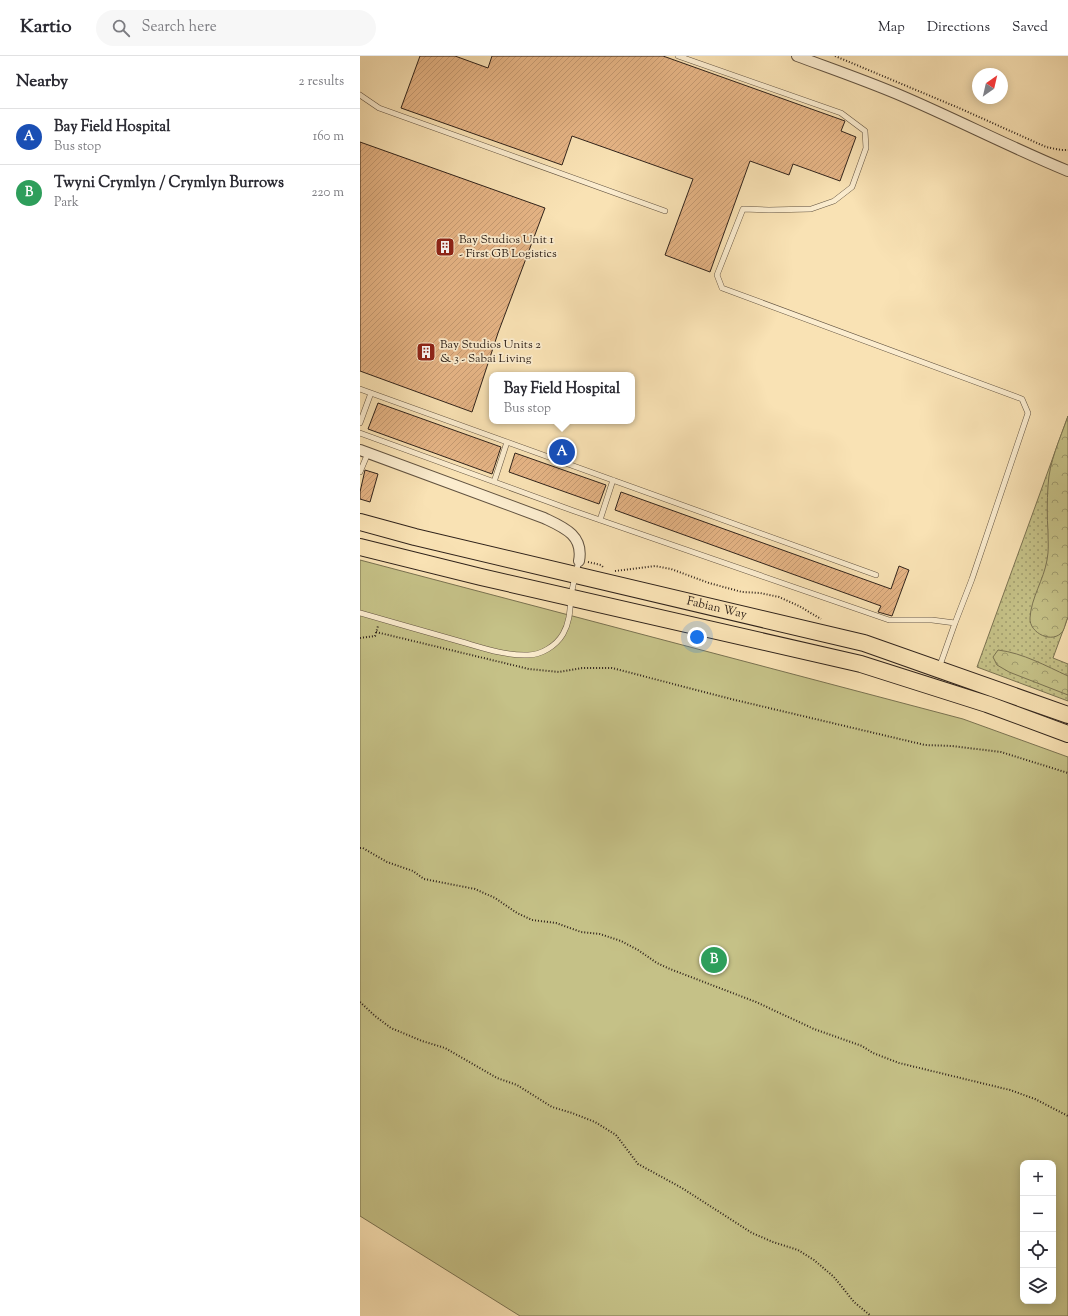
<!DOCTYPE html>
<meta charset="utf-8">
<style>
:root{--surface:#fff;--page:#f7f7f7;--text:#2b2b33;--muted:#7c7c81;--line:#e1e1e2;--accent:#8f2418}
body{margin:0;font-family:"Sorts Mill Goudy",serif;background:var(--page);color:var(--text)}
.controls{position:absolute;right:12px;bottom:12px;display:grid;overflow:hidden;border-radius:8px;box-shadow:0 2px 10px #0003}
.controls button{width:36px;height:36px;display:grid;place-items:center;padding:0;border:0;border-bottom:1px solid var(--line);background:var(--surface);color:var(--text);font:20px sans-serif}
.compass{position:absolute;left:612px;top:12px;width:36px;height:36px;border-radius:50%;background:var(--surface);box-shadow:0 2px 10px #0003;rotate:34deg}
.you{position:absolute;left:337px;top:581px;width:14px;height:14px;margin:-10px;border:3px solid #fff;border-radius:50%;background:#1a73e8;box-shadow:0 0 0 6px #1a73e833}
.badge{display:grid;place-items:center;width:26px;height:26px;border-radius:50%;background:var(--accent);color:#fff;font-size:13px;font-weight:700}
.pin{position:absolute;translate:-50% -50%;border:2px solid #fff;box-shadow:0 1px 4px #0006}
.popup{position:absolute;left:129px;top:316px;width:146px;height:52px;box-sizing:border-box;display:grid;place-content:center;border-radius:8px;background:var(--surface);filter:drop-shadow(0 1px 3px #0005);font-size:13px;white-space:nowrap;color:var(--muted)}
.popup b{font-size:15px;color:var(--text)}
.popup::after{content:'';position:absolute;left:50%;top:100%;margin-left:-8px;border:8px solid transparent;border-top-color:var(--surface)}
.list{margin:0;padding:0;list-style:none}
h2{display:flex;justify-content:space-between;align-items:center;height:52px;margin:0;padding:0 16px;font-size:17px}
h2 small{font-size:13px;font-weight:400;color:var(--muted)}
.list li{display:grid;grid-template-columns:26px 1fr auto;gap:12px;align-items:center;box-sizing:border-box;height:56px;padding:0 16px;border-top:1px solid var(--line)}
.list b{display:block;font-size:15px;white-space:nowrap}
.list p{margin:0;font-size:13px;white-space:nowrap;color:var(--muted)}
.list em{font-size:13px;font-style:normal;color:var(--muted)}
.icon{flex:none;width:22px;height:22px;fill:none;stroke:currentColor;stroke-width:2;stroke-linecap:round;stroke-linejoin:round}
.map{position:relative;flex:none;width:708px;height:1260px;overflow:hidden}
header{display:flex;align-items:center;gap:24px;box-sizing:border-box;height:56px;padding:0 20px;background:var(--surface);border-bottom:1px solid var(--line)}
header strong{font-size:19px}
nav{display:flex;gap:22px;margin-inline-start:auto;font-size:14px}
.search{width:280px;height:36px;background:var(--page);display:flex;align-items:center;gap:10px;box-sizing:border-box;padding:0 14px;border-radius:22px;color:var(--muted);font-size:15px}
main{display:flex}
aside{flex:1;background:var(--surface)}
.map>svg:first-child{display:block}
.grass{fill:url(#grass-dots);stroke:#7a7251}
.forest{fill:url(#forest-crowns);stroke:#7a7251}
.park{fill:#c5c187;stroke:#7a7251;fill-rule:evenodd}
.building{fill:url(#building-hatch);stroke:#30231b}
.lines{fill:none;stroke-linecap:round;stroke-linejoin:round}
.service-casing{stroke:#625341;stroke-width:6}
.minor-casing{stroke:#625341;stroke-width:12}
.trunk-casing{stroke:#30231b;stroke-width:18}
.path{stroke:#30231b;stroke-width:2;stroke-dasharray:1 2;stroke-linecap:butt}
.service{stroke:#fbecce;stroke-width:5}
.minor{stroke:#fbecce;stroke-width:10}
.trunk{stroke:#f9e2b4;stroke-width:16}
.labels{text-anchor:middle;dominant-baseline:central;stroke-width:3.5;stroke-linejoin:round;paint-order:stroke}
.poi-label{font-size:12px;fill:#30231b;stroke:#fbecce;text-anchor:start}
.street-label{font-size:12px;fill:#30231b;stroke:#fbecce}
</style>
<header>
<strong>Kartio</strong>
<div class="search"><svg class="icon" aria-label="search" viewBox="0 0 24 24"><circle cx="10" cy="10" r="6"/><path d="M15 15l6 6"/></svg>Search here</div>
<nav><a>Map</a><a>Directions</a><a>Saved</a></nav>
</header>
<main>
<aside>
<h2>Nearby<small>2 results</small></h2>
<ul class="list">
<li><span class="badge" style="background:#1a4fb4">A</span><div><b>Bay Field Hospital</b><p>Bus stop</p></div><em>160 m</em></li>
<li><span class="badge" style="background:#2e9e5b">B</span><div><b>Twyni Crymlyn / Crymlyn Burrows</b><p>Park</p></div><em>220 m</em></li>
</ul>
</aside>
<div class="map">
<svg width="708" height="1260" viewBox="0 0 708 1260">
<defs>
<pattern id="grass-dots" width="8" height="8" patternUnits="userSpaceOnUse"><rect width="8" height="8" fill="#c5c187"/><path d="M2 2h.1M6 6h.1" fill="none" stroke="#a09c6e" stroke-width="1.8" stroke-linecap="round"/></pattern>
<pattern id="forest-crowns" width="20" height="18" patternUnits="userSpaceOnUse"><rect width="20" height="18" fill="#c5c187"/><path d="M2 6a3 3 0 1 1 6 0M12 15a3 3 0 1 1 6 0" fill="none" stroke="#a09c6e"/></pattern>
<pattern id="building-hatch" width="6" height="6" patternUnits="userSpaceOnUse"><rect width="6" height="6" fill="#e5b485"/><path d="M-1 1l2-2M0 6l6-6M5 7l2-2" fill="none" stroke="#c59a72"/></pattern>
</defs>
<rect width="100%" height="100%" fill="#f9e2b4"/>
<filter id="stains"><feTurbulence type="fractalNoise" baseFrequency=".005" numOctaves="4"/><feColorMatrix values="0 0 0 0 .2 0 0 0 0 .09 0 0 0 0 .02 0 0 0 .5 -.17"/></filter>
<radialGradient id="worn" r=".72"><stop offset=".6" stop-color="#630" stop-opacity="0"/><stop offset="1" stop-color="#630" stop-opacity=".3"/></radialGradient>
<path class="grass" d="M 708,360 L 708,561 L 693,602 L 708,608 L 708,645 L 617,611 Z"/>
<path class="forest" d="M 708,360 L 708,561 C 706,565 705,571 703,575 C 693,589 669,577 670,562 C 671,542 684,523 687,504 C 689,494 688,486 688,476 C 687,461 687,445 688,430 C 689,406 700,383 708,360 Z
M 638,594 C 663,597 686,610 708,620 L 708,639 L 649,616 L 637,609 L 633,601 Z"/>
<path class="park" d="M 0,504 L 603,663 L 708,701 L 708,1260 L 160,1260 L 0,1160 ZM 663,1107 L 693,1107 L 693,1245 L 663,1245 Z"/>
<path class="building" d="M 60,0 L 95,0 L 128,12 L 132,0 L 303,0 L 485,65 L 481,75 L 496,81 L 480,125 L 433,108 L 429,119 L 390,105 L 350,216 L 305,199 L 333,123 L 212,80 L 202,109 L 41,52 Z
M 0,86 L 185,152 L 138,277 L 112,356 L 0,315 Z
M 18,347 L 141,391 L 132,418 L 8,373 Z
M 155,397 L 246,429 L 239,448 L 149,416 Z
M 5,414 L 18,418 L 10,446 L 0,443 L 0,436 Z
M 261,436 L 531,533 L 539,510 L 549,514 L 532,560 L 518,556 L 521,550 L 255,454 Z"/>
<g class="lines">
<defs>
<path id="service" d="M 318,0 L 481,57 L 505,75 L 506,92 L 492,131 L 474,145 L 451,153 L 409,154 L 383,153 L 357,219 L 362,232 L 662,343 L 668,357 L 612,523 L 595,567 L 579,612
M 0,39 L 19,52 L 305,155
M 0,333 L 516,519
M 0,367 L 11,337
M 0,377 L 214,455 L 529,564 L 572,564 L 595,567
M 0,416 L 8,397
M 134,426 L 147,386
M 240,464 L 253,424
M 0,557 C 34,567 68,576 102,586 C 123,592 146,600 168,599 C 181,599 196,590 203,578 C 210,566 210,553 211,540 C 213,528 216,516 219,505"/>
<path id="minor" d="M 437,0 C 472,13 507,25 542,40 C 598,64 652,92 708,115
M 0,394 L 184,462 C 203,471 224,479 219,505"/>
<g id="trunk">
<path id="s1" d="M 0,466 L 55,481 L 504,587 L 708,659"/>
<path d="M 0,491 L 121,521 L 501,608 L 627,648 L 708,678"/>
</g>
</defs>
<use href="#service" class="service-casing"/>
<use href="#minor" class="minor-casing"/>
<use href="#trunk" class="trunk-casing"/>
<path class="path" d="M 475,0 L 599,52 L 686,91 L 701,94 L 708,94
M 228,506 L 241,509 L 244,512
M 255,515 L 295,510 L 311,513 L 349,527 L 382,536 L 400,537 L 419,541 L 439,550 L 461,563
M 16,576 L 169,613 L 199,616 L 222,612 L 252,612 L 371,643 L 565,689 L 592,690 L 641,696 L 708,717
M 0,582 L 15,580 L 18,570
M 0,792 L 3,792 L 27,806 L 53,815 L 64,823 L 115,833 L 135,842 L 157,857 L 172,864 L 196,867 L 221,876 L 240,878 L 261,885 L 278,894 L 297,907 L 310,913 L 396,946 L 454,973 L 502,990 L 513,997 L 539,1007 L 650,1034 L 675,1043 L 708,1060
M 0,946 L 15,960 L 31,972 L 62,985 L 85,992 L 137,1022 L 157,1029 L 192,1051 L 212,1057 L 235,1066 L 256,1079 L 278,1108 L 322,1132 L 392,1177 L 413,1186 L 438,1194 L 454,1204 L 474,1221 L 494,1246 L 511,1260"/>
<use href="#service" class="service"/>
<use href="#minor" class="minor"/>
<use href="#trunk" class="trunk"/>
</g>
<defs>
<symbol id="building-square" viewBox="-11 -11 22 22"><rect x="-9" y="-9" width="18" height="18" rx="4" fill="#8f2418" stroke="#fbecce"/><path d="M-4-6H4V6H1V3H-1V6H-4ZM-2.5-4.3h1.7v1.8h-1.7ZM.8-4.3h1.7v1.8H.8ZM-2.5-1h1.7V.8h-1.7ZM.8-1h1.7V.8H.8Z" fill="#fff"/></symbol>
</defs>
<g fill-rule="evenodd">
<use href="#building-square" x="74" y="180" width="22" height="22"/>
<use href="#building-square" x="55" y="285" width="22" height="22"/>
</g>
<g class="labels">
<g class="poi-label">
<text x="99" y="184">Bay Studios Unit 1<tspan x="99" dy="14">- First GB Logistics</tspan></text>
<text x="80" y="289">Bay Studios Units 2<tspan x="80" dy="14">&amp; 3 - Sabai Living</tspan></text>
</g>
<g class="street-label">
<text stroke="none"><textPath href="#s1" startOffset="367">Fabian Way</textPath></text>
</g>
</g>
<rect width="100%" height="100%" filter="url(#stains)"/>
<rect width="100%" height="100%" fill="url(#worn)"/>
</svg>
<div class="controls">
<button>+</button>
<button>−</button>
<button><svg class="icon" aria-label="locate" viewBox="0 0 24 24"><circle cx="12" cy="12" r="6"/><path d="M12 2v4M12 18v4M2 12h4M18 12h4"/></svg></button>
<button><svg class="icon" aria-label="layers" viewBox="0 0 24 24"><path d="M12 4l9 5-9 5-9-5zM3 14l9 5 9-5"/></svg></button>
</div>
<svg class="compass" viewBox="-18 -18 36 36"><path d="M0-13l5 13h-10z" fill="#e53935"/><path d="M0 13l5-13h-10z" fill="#7c7c81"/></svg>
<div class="you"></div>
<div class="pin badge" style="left:202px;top:396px;background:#1a4fb4">A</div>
<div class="popup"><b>Bay Field Hospital</b>Bus stop</div>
<div class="pin badge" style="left:354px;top:904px;background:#2e9e5b">B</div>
</div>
</main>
